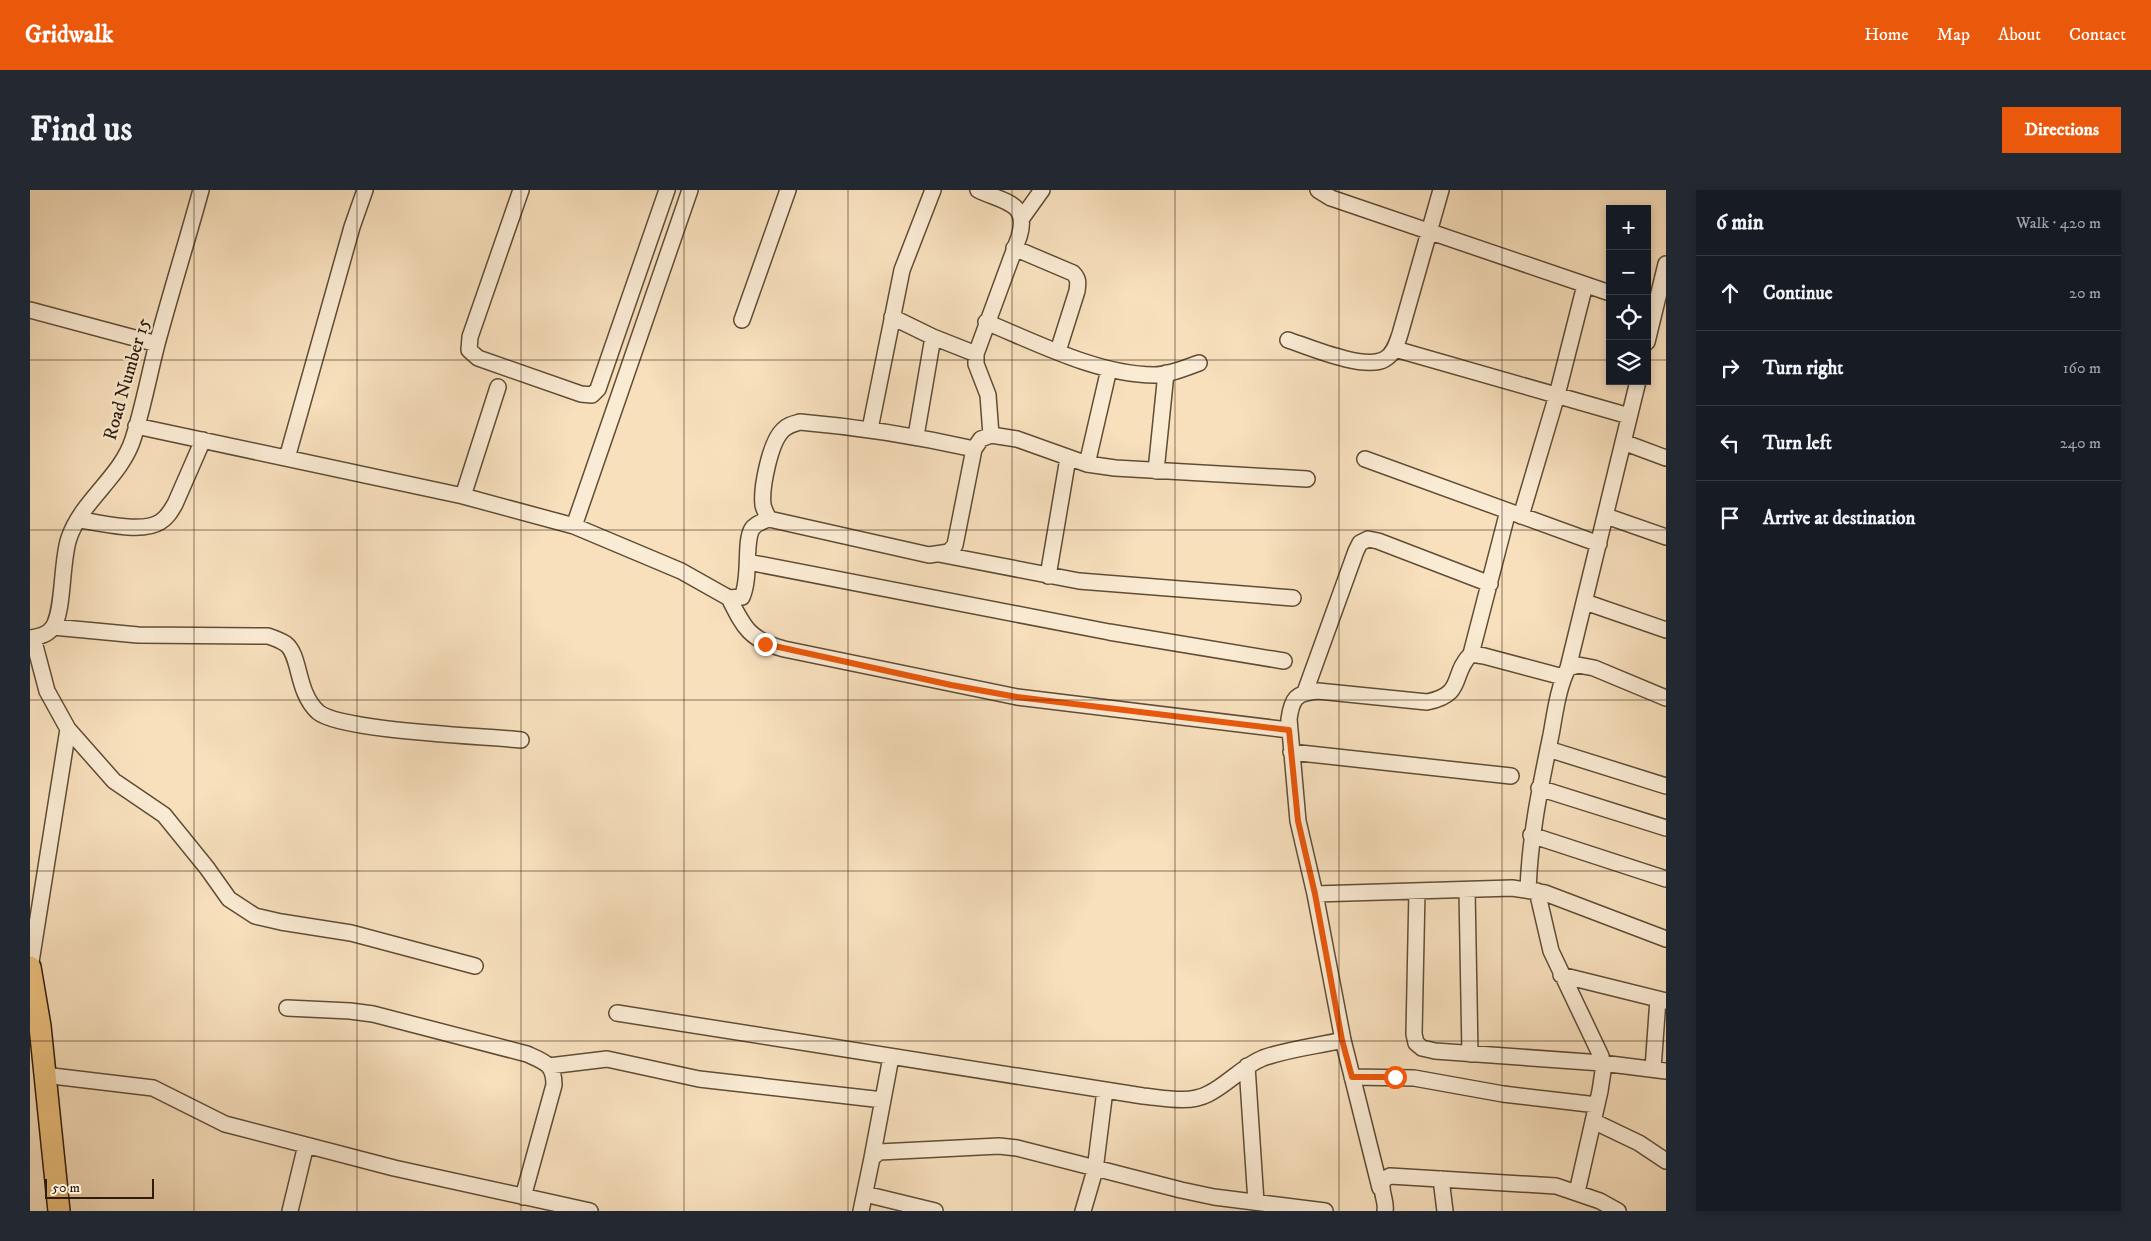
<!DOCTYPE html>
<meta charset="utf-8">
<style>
:root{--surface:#171b24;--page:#242831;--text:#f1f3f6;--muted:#9ea1a6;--line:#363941;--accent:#ea580c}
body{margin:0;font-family:"IM FELL DW Pica",serif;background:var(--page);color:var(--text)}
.controls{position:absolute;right:15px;top:15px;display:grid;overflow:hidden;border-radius:0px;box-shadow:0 2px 8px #0003}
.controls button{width:45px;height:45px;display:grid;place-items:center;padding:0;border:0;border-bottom:1px solid var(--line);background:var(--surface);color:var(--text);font:25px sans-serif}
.scale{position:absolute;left:15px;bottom:12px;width:109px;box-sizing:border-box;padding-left:5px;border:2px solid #2e1c08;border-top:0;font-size:14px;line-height:18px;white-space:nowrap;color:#2e1c08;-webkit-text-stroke:4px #faebd4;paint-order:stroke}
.stop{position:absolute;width:15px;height:15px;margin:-11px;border:4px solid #ea580c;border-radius:50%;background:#fff}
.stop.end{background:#ea580c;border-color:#fff;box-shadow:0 1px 5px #0008}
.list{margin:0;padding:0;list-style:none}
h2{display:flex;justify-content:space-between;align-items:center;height:65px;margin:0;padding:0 20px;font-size:21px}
h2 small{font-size:16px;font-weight:400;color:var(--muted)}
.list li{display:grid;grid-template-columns:32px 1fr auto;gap:15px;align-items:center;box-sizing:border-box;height:75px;padding:0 20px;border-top:1px solid var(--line)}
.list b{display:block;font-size:19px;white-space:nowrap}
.list em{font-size:16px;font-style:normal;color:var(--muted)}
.icon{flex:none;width:28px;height:28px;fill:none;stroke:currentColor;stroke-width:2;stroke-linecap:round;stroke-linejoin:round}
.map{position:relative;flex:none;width:1636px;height:1021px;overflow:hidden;border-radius:0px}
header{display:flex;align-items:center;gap:30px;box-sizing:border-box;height:70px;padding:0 25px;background:var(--accent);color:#fff}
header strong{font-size:24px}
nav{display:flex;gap:28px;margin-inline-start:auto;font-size:18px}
.intro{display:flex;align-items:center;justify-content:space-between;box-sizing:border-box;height:120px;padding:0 30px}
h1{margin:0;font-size:35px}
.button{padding:12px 22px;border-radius:0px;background:var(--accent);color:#fff;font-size:18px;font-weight:700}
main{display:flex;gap:30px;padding:0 30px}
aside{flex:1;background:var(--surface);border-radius:0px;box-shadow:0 2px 8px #0003}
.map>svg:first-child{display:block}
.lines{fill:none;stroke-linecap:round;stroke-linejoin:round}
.minor-casing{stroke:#604d35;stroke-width:18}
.highway-casing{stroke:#2e1c08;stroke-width:24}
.minor{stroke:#faebd4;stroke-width:15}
.highway{stroke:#ecc07e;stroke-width:21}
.route{stroke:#ea580c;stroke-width:6}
.grid{fill:none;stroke:#2e1c08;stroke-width:1;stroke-opacity:0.55}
.labels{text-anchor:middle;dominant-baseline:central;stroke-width:4.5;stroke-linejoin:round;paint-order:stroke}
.street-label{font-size:19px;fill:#2e1c08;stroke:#faebd4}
</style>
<header>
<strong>Gridwalk</strong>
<nav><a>Home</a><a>Map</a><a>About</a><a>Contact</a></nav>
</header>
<div class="intro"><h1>Find us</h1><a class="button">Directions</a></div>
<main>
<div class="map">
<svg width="1636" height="1021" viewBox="0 0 1636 1021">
<rect width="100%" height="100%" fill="#f8e0bd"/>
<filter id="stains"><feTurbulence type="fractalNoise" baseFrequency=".004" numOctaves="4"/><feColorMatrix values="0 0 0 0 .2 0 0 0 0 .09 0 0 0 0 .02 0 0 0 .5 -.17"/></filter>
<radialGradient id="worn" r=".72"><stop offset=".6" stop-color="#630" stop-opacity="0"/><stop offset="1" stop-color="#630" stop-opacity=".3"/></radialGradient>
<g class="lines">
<defs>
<path id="minor" d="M 491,0 L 440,147 L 439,160 L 448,168 L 551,204 L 562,205 L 568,199 L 637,0
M 948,0 C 973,12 1000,12 989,47 L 946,164 L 946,174 L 958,205 L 961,245
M 1288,0 L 1301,8 L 1580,103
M 992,28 L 1012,0
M 984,58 L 1043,83 C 1049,89 1048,93 1047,101 L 1028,161
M 0,120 L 127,154
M 862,127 L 903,147 L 946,164
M 712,130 L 758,0
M 956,132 C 1007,153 1069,185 1124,185 C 1139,185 1155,178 1169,173
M 1258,150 C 1279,157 1335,181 1355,169 C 1364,164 1367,153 1370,144 L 1411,0
M 1617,152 L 1636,74
M 1365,159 L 1599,226
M 106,236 L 433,306 L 544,336 L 651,381 L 699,408 L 712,407 C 721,387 714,352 722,339 C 725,334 733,331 739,329 L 899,365 L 919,362 L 925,355 L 944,259 L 951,249 L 961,245 L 987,249 L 1057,274 L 1085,278 L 1277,289
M 840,239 L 872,80 L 903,0
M 886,246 L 903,147
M 1593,252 L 1636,268
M 257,268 L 322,37 L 335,0
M 1335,269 L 1569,354
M 1057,274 L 1079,179
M 1126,281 L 1136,183
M 433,306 L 468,197
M 1491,326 L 1527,205 L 1555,95
M 1576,326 L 1636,347
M 739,329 C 737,325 734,320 733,315 C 731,298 740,252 753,240 C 758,235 763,234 770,232 C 829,237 886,246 944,259
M 49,330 C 70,332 111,344 130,332 C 137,328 141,321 145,314 L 173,250
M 544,336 L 660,0
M 909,364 L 1049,391 L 1263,408
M 718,372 L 1079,442 L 1254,471
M 1018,386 L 1038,268
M 699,408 C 714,438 720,450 754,459 L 987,507 L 1259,540
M 1555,412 L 1636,440
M 23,437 L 108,445 L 238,446 C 244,448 250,450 256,454 C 271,466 266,502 288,522 C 310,541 454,546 491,550
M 0,448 C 9,447 18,445 23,437 C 34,421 31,371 39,348 C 52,310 91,287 103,249 C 113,218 119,185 127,154 C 141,102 157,51 171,0
M 3,448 L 17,501 L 38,539 L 84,591 L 134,625 L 177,678 L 199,709 L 225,726 L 251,732 L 321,743 L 445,776
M 1441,464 L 1478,321
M 1538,478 L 1608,191
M 1275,502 L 1326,361 L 1330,353 L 1338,349 L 1348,351 L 1460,394
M 1518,559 L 1636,596
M 1261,562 L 1481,586
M 1509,598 L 1636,638
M 1501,645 L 1636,689
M 1437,700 L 1440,864
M 1498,700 C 1500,645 1510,598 1521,545 C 1525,523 1528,498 1538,478 L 1548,475 L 1564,478 L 1636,508
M 1387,701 L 1384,844 L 1386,853 L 1392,858 L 1405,861 L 1572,873 L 1636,881
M 1507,701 L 1521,761 L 1571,866 L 1573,881 L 1570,901 L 1547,1002
M 1285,704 L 1482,698 L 1515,703 L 1636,749
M 0,778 L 38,539
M 1531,785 L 1636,811
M 257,818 L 320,821 L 343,824 L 497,864 C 515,872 524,874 524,895 L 493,1007
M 587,823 L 1113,906 C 1134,908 1159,914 1178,904 C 1198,894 1213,876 1233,868 C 1258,859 1287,856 1313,850
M 519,876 L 577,869 L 669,889 L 853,910
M 1217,876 L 1226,1012
M 1623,879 L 1628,809
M 14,885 L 123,898 L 195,934 L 364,978 L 560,1021
M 1322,887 L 1384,888 L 1473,904 L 1567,915
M 1563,931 L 1609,953 L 1636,971
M 842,968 L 861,867
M 1411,989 L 1415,1021
M 1350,998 L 1313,850 L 1285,704 L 1268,631 L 1259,529 C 1262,508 1266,503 1288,501 L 1397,512 C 1436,504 1420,485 1441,464 L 1454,466 L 1533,487
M 835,1004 L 905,1021
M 260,1021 L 276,955
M 831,1021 L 842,968 L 849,962 L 969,956 L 987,958 L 1151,1000 L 1184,1007 L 1295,1021
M 1053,1021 L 1065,980 L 1075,900
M 1355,1021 C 1357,1010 1349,1001 1353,990 L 1360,986 L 1526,996 L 1570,1011 L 1588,1021"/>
<path id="highway" d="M 0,777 L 10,836 L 29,1021"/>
</defs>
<use href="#minor" class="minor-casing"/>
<use href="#highway" class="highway-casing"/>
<use href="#minor" class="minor"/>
<use href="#highway" class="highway"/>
</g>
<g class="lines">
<path class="route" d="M 735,454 L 921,495 L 987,507 L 1259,540 L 1268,631 L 1285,704 L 1312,850 L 1322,887 L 1365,887"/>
</g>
<path class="grid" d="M 164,0 L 164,1021M 327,0 L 327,1021M 491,0 L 491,1021M 654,0 L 654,1021M 818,0 L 818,1021M 982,0 L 982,1021M 1145,0 L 1145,1021M 1309,0 L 1309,1021M 1472,0 L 1472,1021M 0,170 L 1580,170M 1617,170 L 1636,170M 0,340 L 1636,340M 0,510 L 1636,510M 0,681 L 1636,681M 0,851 L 1636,851"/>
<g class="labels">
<g class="street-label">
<text transform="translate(97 189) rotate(-74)">Road Number 15</text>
</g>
</g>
<rect width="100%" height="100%" filter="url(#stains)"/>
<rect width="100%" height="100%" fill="url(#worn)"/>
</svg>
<div class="controls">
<button>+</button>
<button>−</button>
<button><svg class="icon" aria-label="locate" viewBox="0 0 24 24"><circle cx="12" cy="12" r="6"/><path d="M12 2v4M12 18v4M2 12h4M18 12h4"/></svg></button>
<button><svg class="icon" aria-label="layers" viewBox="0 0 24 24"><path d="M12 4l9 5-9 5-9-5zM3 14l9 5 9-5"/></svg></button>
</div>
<div class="scale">50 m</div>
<div class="stop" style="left:1365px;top:887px"></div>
<div class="stop end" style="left:735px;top:454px"></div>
</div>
<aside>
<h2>6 min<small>Walk · 420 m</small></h2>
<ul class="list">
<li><svg class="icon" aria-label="ahead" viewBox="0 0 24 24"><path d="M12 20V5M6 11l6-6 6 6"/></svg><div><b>Continue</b></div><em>20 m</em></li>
<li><svg class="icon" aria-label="right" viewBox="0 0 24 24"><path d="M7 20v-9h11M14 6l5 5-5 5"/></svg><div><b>Turn right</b></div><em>160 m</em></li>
<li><svg class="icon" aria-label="left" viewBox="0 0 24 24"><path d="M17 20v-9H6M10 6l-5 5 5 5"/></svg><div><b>Turn left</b></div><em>240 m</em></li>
<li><svg class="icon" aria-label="arrive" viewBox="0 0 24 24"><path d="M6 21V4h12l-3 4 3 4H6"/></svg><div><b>Arrive at destination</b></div></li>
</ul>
</aside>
</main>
